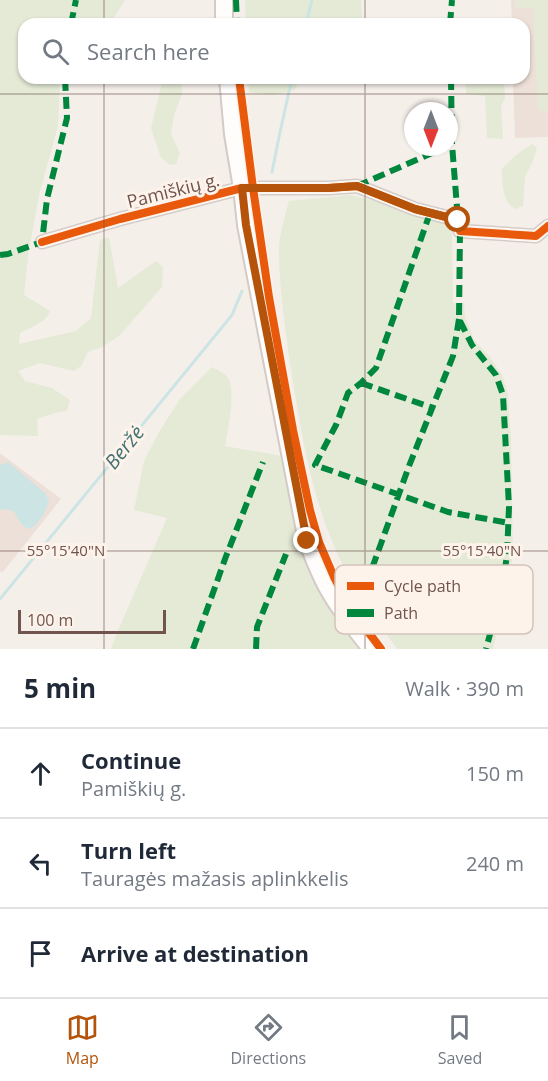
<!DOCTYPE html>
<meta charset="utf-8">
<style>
:root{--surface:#fff;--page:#f6f6f7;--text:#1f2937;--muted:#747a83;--line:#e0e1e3;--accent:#b45309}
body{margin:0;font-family:"Open Sans",sans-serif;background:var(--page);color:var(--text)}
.compass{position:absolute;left:404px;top:102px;width:54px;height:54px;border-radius:50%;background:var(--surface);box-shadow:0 2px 4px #0004;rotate:180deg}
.scale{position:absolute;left:18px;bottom:15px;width:148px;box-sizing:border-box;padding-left:6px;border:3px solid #70544d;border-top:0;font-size:16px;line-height:21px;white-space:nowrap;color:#70544d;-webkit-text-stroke:4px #fdf3ea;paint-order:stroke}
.stop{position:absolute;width:18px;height:18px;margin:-14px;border:4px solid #b45309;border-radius:50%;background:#fff}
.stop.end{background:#b45309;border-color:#fff;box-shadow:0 2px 6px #0008}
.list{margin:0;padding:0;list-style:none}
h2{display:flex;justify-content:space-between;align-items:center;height:78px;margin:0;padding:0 24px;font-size:26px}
h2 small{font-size:20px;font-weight:400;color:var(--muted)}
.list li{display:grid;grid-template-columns:39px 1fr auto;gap:18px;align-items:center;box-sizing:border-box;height:90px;padding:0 24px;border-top:2px solid var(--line)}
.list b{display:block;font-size:22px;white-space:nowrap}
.list p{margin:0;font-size:20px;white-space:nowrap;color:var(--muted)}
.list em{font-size:20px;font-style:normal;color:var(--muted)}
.icon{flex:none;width:33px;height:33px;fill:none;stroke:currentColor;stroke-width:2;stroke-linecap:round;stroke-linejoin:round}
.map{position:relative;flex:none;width:548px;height:649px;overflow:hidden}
.search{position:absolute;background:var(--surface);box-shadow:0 2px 4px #0004;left:18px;right:18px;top:18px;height:66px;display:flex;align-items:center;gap:15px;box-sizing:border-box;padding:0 21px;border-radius:18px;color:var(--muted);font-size:22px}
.sheet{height:348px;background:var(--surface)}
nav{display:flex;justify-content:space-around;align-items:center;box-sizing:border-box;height:84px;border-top:2px solid var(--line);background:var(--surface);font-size:16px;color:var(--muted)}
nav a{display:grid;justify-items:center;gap:3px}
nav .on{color:var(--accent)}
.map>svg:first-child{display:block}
.residential{fill:#ede0d8}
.green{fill:#e4ead6}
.water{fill:#cce5e4}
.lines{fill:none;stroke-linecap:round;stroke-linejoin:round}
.stream{stroke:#cce5e4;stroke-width:3}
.minor-casing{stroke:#d4ccc8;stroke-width:15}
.secondary-casing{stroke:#d4cac6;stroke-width:20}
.minor{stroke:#fefdfc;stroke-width:12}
.secondary{stroke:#fefdfc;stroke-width:16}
.quiet{stroke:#00873e;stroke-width:6;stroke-dasharray:12 6;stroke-linecap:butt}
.cycleway-casing{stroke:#fdf3ea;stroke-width:11}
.cycleway{stroke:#e8590c;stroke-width:8}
.route{stroke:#b45309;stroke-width:8}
.ticks{fill:none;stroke:#70544d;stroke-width:1.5;stroke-opacity:0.45}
.labels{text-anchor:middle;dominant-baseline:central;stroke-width:6;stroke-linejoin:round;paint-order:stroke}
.street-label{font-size:18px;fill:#70544d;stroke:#fdf3ea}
.water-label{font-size:20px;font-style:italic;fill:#427273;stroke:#fdf3ea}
.key{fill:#fdf3ea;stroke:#d3c3bb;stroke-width:1.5}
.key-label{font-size:16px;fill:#70544d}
.ticks-label{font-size:15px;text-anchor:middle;fill:#70544d;stroke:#fdf3ea;stroke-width:6;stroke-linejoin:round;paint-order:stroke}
</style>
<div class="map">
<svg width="548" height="649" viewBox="0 0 548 649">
<rect width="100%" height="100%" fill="#f5efea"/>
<path class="residential" d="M 511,0 L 548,0 L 548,137 L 515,138 L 513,78 L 524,78 L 524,24 L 512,24 Z
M 0,453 L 61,499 L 2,573 L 0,571 Z"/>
<path class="green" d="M 0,0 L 125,0 L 113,19 L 63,19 L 63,24 L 24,24 L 24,78 L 60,78 L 58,126 L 39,195 L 28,256 L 24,295 L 50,311 C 46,323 30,327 20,333 L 19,344 L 76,331 L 91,318 L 100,240 L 109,237 L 118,288 L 156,261 L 163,267 L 162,287 L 119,336 L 102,347 L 88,352 L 81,366 L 74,371 L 40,363 L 18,371 L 25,381 L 52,388 L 70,400 L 67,411 L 55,413 L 37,419 L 38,436 L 0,435 Z
M 245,0 L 361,0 L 362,18 L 359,24 L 246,24 Z
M 515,0 L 548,0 L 548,111 L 538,111 L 533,7 L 515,8 Z
M 163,78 L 181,78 L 182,94 L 174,115 L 171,134 L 180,153 L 176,164 L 170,165 L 161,158 L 151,128 Z
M 248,78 L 300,78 L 295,90 L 273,95 L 249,92 Z
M 466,78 L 504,78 L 505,98 L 501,106 L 503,139 L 487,138 L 485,96 L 466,94 Z
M 532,144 L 537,148 L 533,161 L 525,177 L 523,206 L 515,209 C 501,200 503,184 502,169 L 516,155 Z
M 351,195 L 383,203 L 420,217 L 447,223 L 452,228 L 453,303 L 464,303 L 465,316 L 474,340 L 490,357 L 502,375 L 508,394 L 511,440 L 513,547 L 510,579 L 493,649 L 397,649 C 376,619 355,590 339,557 C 311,499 300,426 290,363 C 285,326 279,287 279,250 C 279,235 285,216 289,201 Z
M 212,367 C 217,370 225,373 228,378 C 236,392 228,430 225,446 L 282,456 L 297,529 L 363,649 L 111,649 L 117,633 L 167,518 L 134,510 L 144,461 L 159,432 L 180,399 Z"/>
<path class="water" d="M 8,462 L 45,493 L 49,501 C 46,511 39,524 30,529 C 16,525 19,513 11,510 C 7,509 4,510 0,509 L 0,465 Z"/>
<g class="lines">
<path class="stream" d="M 306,24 L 312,0
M 272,172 L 279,137 L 292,78
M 0,599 L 232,315 L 242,291"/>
<defs>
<path id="minor" d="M 42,242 L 120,219 L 242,188 L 329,188 L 357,186 L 415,209 L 458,220 L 460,231 L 536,236 L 548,226"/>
<path id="secondary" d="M 224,0 L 224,24
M 228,78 L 233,134 L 242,188 L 246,225 L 307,541 C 314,558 320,576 330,592 C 341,612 357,630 371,649"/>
</defs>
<use href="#minor" class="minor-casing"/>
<use href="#secondary" class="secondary-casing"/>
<use href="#minor" class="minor"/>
<use href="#secondary" class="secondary"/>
<path class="quiet" d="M 236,0 L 237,24
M 71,24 L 76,0
M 450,24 L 452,0
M 451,78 L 452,144 L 458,220
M 357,186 L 446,147
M 430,213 L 376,368 L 361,383 L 348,393 L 336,425 L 315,465 L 448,512 L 509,523
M 460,231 L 459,319 L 472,345 L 496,375 L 503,395 L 509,507 L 507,555 L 502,590 L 486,649
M 0,255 L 8,254 L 42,242 L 47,199 L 67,118 L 65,78
M 459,319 L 453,356 L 409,466 L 366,585 L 493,624
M 361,383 L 433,408
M 193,649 L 225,559 L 263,462
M 256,649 L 257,627 L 286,554"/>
<defs>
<path id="cycleway" d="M 239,78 L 253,188 L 269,297 L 293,430 L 310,510 L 319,542 L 334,577 L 351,609 L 381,649
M 42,242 L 120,219 L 242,188 L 329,188 L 357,186 L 415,209 L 458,220 L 460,231 L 536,236 L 548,226"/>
</defs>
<use href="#cycleway" class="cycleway-casing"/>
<use href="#cycleway" class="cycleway"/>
</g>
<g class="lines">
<path class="route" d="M 307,541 L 246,225 L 242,188 L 328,188 L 357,186 L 415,209 L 458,220"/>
</g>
<path class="ticks" d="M 104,0 L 104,24M 365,0 L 365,24M 104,78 L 104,649M 365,78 L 365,649M 0,94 L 548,94M 0,551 L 548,551"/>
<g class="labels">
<g class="street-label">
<text transform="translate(173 190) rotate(-14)">Pamiškių g.</text>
</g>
<g class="water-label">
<text transform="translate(124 447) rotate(-51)">Beržė</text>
</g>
</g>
<rect x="335" y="565" width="198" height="69" rx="9" class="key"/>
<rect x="347" y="582" width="27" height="8" fill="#e8590c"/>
<rect x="347" y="609" width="27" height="8" fill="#00873e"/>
<g class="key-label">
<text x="384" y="592">Cycle path</text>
<text x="384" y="619">Path</text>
</g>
<g class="ticks-label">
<text x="66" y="556">55°15'40"N</text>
<text x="482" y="556">55°15'40"N</text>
</g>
</svg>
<svg class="compass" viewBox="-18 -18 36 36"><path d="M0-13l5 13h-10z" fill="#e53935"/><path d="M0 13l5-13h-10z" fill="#747a83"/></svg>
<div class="scale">100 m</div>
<div class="stop" style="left:458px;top:220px"></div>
<div class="stop end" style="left:307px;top:541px"></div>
<div class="search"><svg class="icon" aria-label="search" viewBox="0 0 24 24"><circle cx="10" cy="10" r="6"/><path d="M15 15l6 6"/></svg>Search here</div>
</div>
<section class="sheet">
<h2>5 min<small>Walk · 390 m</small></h2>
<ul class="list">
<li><svg class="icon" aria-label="ahead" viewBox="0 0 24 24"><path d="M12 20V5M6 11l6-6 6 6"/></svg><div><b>Continue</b><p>Pamiškių g.</p></div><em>150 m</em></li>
<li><svg class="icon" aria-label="left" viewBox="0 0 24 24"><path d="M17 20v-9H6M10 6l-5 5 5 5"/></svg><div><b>Turn left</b><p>Tauragės mažasis aplinkkelis</p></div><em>240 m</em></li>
<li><svg class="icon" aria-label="arrive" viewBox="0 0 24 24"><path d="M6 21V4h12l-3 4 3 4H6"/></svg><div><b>Arrive at destination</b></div></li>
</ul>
</section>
<nav>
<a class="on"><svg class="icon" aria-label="map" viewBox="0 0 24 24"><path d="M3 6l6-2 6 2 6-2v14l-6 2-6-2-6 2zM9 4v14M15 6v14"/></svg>Map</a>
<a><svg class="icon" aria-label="directions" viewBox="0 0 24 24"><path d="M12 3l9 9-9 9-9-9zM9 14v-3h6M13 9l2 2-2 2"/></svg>Directions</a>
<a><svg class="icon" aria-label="saved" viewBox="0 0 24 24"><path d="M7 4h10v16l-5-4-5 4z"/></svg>Saved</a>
</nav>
